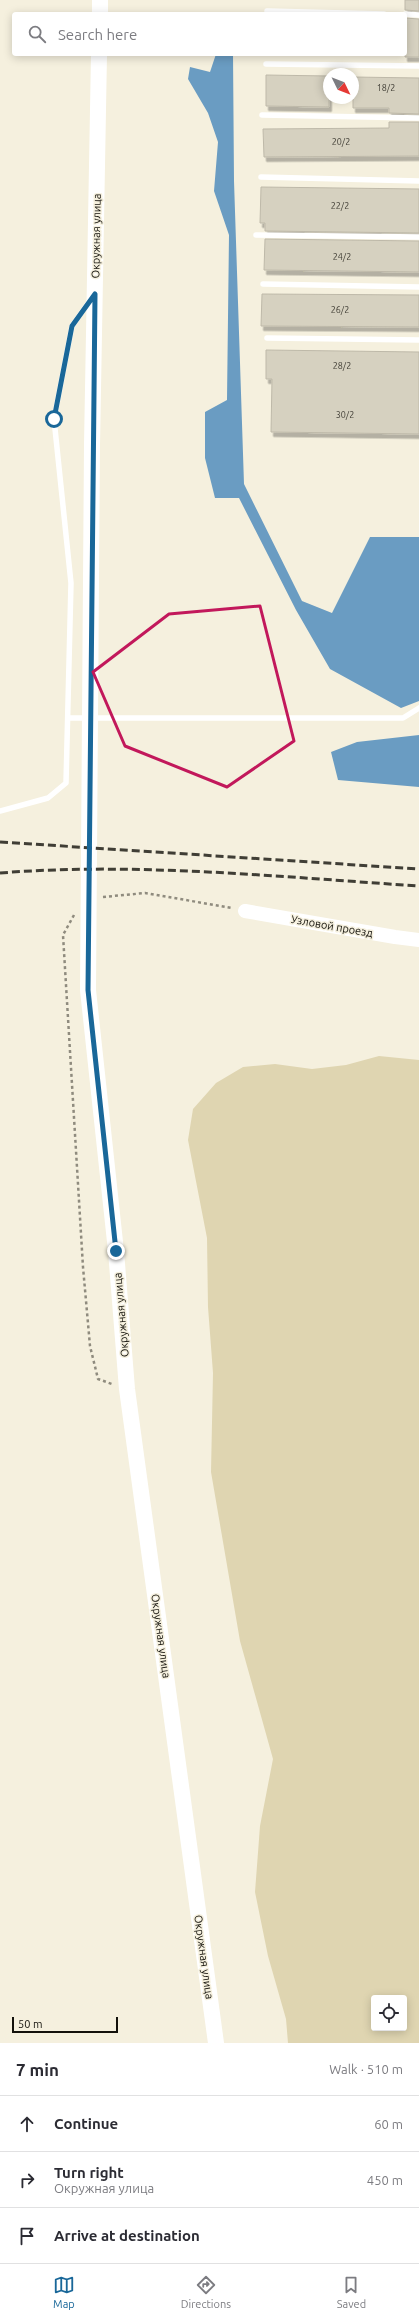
<!DOCTYPE html>
<meta charset="utf-8">
<style>
:root{--surface:#fff;--page:#f7f7f7;--text:#2b2b33;--muted:#7c7c81;--line:#e1e1e2;--accent:#196799}
body{margin:0;font-family:Ubuntu,sans-serif;background:var(--page);color:var(--text)}
.controls{position:absolute;right:12px;bottom:12px;display:grid;overflow:hidden;border-radius:4px;box-shadow:0 2px 10px #0003}
.controls button{width:36px;height:36px;display:grid;place-items:center;padding:0;border:0;border-bottom:1px solid var(--line);background:var(--surface);color:var(--text);font:20px sans-serif}
.compass{position:absolute;left:323px;top:68px;width:36px;height:36px;border-radius:50%;background:var(--surface);box-shadow:0 2px 10px #0003;rotate:133deg}
.scale{position:absolute;left:12px;bottom:10px;width:106px;box-sizing:border-box;padding-left:4px;border:2px solid #13110b;border-top:0;font-size:11px;line-height:14px;white-space:nowrap;color:#13110b;-webkit-text-stroke:3px #f5f0de;paint-order:stroke}
.stop{position:absolute;width:12px;height:12px;margin:-9px;border:3px solid #196799;border-radius:50%;background:#fff}
.stop.end{background:#196799;border-color:#fff;box-shadow:0 1px 4px #0008}
.list{margin:0;padding:0;list-style:none}
h2{display:flex;justify-content:space-between;align-items:center;height:52px;margin:0;padding:0 16px;font-size:17px}
h2 small{font-size:13px;font-weight:400;color:var(--muted)}
.list li{display:grid;grid-template-columns:26px 1fr auto;gap:12px;align-items:center;box-sizing:border-box;height:56px;padding:0 16px;border-top:1px solid var(--line)}
.list b{display:block;font-size:15px;white-space:nowrap}
.list p{margin:0;font-size:13px;white-space:nowrap;color:var(--muted)}
.list em{font-size:13px;font-style:normal;color:var(--muted)}
.icon{flex:none;width:22px;height:22px;fill:none;stroke:currentColor;stroke-width:2;stroke-linecap:round;stroke-linejoin:round}
.map{position:relative;flex:none;width:419px;height:2043px;overflow:hidden}
.search{position:absolute;background:var(--surface);box-shadow:0 2px 10px #0003;left:12px;right:12px;top:12px;height:44px;display:flex;align-items:center;gap:10px;box-sizing:border-box;padding:0 14px;border-radius:4px;color:var(--muted);font-size:15px}
.sheet{height:220px;background:var(--surface)}
nav{display:flex;justify-content:space-around;align-items:center;box-sizing:border-box;height:56px;border-top:1px solid var(--line);background:var(--surface);font-size:11px;color:var(--muted)}
nav a{display:grid;justify-items:center;gap:2px}
nav .on{color:var(--accent)}
.map>svg:first-child{display:block}
.green{fill:#dfd5b1;fill-rule:evenodd}
.water{fill:#6a9cc2}
.building{fill:#d6d1c0;stroke:#beb9a9;filter:url(#shadow)}
.lines{fill:none;stroke-linecap:round;stroke-linejoin:round}
.path{stroke:#8f8b7e;stroke-width:2.5;stroke-dasharray:3 3;stroke-linecap:butt}
.service{stroke:#fff;stroke-width:5.5}
.tertiary{stroke:#fff;stroke-width:14}
.secondary{stroke:#fff;stroke-width:16}
.rail{stroke:#403e35;stroke-width:3;stroke-dasharray:8 4;stroke-linecap:butt}
.route{stroke:#196799;stroke-width:5}
.marked{fill:none;stroke:#c2185b;stroke-width:3;stroke-linejoin:round}
.labels{text-anchor:middle;dominant-baseline:central;stroke-width:3;stroke-linejoin:round;paint-order:stroke}
.number-label{font-size:9px;fill:#444138}
.street-label{font-size:11px;fill:#13110b;stroke:#f5f0de}
</style>
<div class="map">
<svg width="419" height="2043" viewBox="0 0 419 2043">
<defs>
<filter id="shadow"><feDropShadow dx="2.5" dy="4.5" stdDeviation="0" flood-color="#0004"/></filter>
</defs>
<rect width="100%" height="100%" fill="#f5f0de"/>
<path class="green" d="M 379,1056 L 419,1060 L 419,2043 L 288,2043 L 286,2019 L 268,1956 L 255,1892 L 260,1826 L 273,1759 L 240,1641 L 211,1472 L 213,1373 L 208,1307 L 207,1238 L 188,1140 L 193,1109 L 216,1083 L 243,1067 L 275,1064 L 312,1069 L 346,1065 ZM 374,1998 L 404,1998 L 404,2028 L 374,2028 Z"/>
<path class="water" d="M 216,54 L 233,54 L 234,181 L 244,484 L 302,601 L 332,613 L 370,537 L 419,537 L 419,701 L 401,708 L 330,669 L 296,610 L 239,498 L 215,498 L 205,458 L 205,412 L 227,400 L 229,235 L 214,191 L 218,142 L 208,113 L 188,79 L 190,67 L 210,72 Z
M 419,735 L 419,787 L 338,780 L 331,752 L 357,742 Z"/>
<path class="building" d="M 405,0 L 419,0 L 419,11 L 405,10 Z
M 405,18 L 419,19 L 419,57 L 405,57 Z
M 266,75 L 329,76 L 329,107 L 266,106 Z
M 353,77 L 419,78 L 419,114 L 389,113 L 389,108 L 353,108 Z
M 389,122 L 419,122 L 419,156 L 264,157 L 263,129 L 389,128 Z
M 261,187 L 419,189 L 419,233 L 265,231 L 265,223 L 260,223 Z
M 265,239 L 419,241 L 419,272 L 264,270 Z
M 262,294 L 419,295 L 419,327 L 261,326 Z
M 266,350 L 419,352 L 419,434 L 271,432 L 272,379 L 266,379 Z"/>
<g class="lines">
<path class="path" d="M 103,897 L 145,893 L 232,908
M 74,915 L 63,935 L 83,1267 L 90,1346 L 98,1379 L 112,1384"/>
<path class="service" d="M 267,11 L 384,14
M 405,14 L 419,15
M 266,64 L 419,66
M 262,115 L 419,118
M 261,177 L 419,181
M 256,235 L 419,237
M 263,284 L 419,287
M 267,338 L 419,340
M 68,718 L 403,718 L 419,708
M 0,811 L 48,798 L 66,783 L 71,583 L 54,419 L 72,326 L 91,299"/>
<path class="tertiary" d="M 245,911 L 395,937 L 419,940"/>
<path class="secondary" d="M 100,14 L 100,0
M 99,54 L 92,445 L 88,990 L 116,1251 L 127,1389 L 216,2043"/>
<path class="rail" d="M 0,842 L 419,869
M 0,873 C 137,862 281,877 419,886"/>
</g>
<g class="lines">
<path class="route" d="M 54,419 L 72,326 L 95,294 L 88,990 L 116,1251"/>
</g>
<path class="marked" d="M 260,606 L 294,741 L 227,787 L 125,746 L 93,672 L 169,614 Z"/>
<g class="labels">
<g class="number-label">
<text x="386" y="88">18/2</text>
<text x="341" y="142">20/2</text>
<text x="340" y="206">22/2</text>
<text x="342" y="257">24/2</text>
<text x="340" y="310">26/2</text>
<text x="342" y="366">28/2</text>
<text x="345" y="415">30/2</text>
</g>
<g class="street-label">
<text transform="translate(96 236) rotate(-89)">Окружная улица</text>
<text transform="translate(332 926) rotate(10)">Узловой проезд</text>
<text transform="translate(121 1315) rotate(-95)">Окружная улица</text>
<text transform="translate(161 1636) rotate(82)">Окружная улица</text>
<text transform="translate(204 1957) rotate(82)">Окружная улица</text>
</g>
</g>
</svg>
<div class="controls">
<button><svg class="icon" aria-label="locate" viewBox="0 0 24 24"><circle cx="12" cy="12" r="6"/><path d="M12 2v4M12 18v4M2 12h4M18 12h4"/></svg></button>
</div>
<svg class="compass" viewBox="-18 -18 36 36"><path d="M0-13l5 13h-10z" fill="#e53935"/><path d="M0 13l5-13h-10z" fill="#7c7c81"/></svg>
<div class="scale">50 m</div>
<div class="stop" style="left:54px;top:419px"></div>
<div class="stop end" style="left:116px;top:1251px"></div>
<div class="search"><svg class="icon" aria-label="search" viewBox="0 0 24 24"><circle cx="10" cy="10" r="6"/><path d="M15 15l6 6"/></svg>Search here</div>
</div>
<section class="sheet">
<h2>7 min<small>Walk · 510 m</small></h2>
<ul class="list">
<li><svg class="icon" aria-label="ahead" viewBox="0 0 24 24"><path d="M12 20V5M6 11l6-6 6 6"/></svg><div><b>Continue</b></div><em>60 m</em></li>
<li><svg class="icon" aria-label="right" viewBox="0 0 24 24"><path d="M7 20v-9h11M14 6l5 5-5 5"/></svg><div><b>Turn right</b><p>Окружная улица</p></div><em>450 m</em></li>
<li><svg class="icon" aria-label="arrive" viewBox="0 0 24 24"><path d="M6 21V4h12l-3 4 3 4H6"/></svg><div><b>Arrive at destination</b></div></li>
</ul>
</section>
<nav>
<a class="on"><svg class="icon" aria-label="map" viewBox="0 0 24 24"><path d="M3 6l6-2 6 2 6-2v14l-6 2-6-2-6 2zM9 4v14M15 6v14"/></svg>Map</a>
<a><svg class="icon" aria-label="directions" viewBox="0 0 24 24"><path d="M12 3l9 9-9 9-9-9zM9 14v-3h6M13 9l2 2-2 2"/></svg>Directions</a>
<a><svg class="icon" aria-label="saved" viewBox="0 0 24 24"><path d="M7 4h10v16l-5-4-5 4z"/></svg>Saved</a>
</nav>
